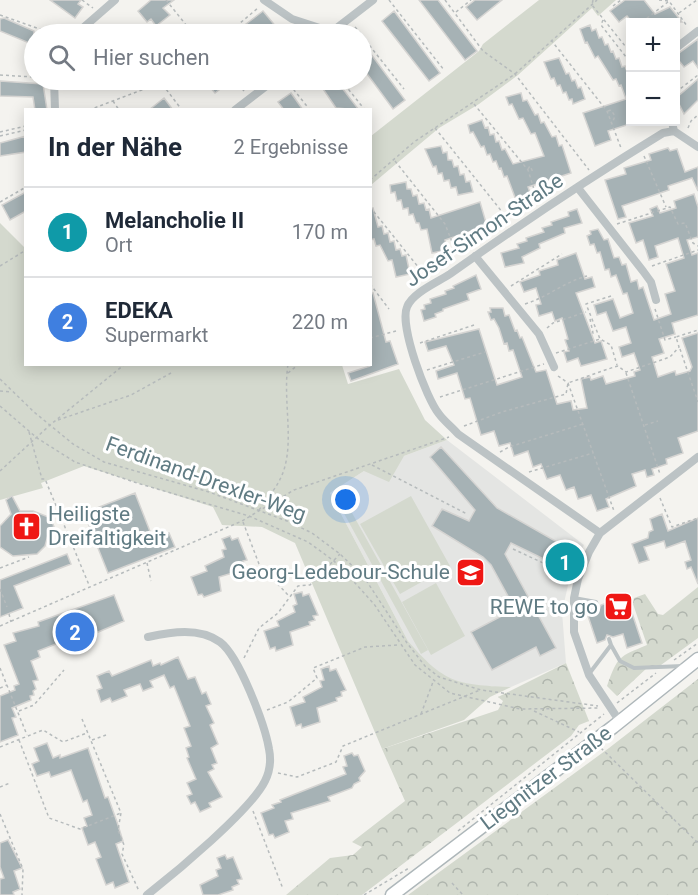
<!DOCTYPE html>
<html lang="de">
<meta charset="utf-8">
<style>
:root{--surface:#fff;--page:#f2f2f3;--text:#1f2937;--muted:#747a83;--line:#e0e1e3;--accent:#ea580c}
body{margin:0;font-family:Roboto,sans-serif;background:var(--page);color:var(--text)}
.controls{position:absolute;right:18px;top:18px;display:grid;overflow:hidden;border-radius:0px;box-shadow:0 3px 15px #0003}
.controls button{width:54px;height:54px;display:grid;place-items:center;padding:0;border:0;border-bottom:2px solid var(--line);background:var(--surface);color:var(--text);font:30px sans-serif}
.you{position:absolute;left:346px;top:500px;width:21px;height:21px;margin:-15px;border:4px solid #fff;border-radius:50%;background:#1a73e8;box-shadow:0 0 0 9px #1a73e833}
.badge{display:grid;place-items:center;width:39px;height:39px;border-radius:50%;background:var(--accent);color:#fff;font-size:20px;font-weight:700}
.pin{position:absolute;translate:-50% -50%;border:3px solid #fff;box-shadow:0 2px 6px #0006}
.list{margin:0;padding:0;list-style:none}
h2{display:flex;justify-content:space-between;align-items:center;height:78px;margin:0;padding:0 24px;font-size:26px}
h2 small{font-size:20px;font-weight:400;color:var(--muted)}
.list li{display:grid;grid-template-columns:39px 1fr auto;gap:18px;align-items:center;box-sizing:border-box;height:90px;padding:0 24px;border-top:2px solid var(--line)}
.list b{display:block;font-size:22px;white-space:nowrap}
.list p{margin:0;font-size:20px;white-space:nowrap;color:var(--muted)}
.list em{font-size:20px;font-style:normal;color:var(--muted)}
.icon{flex:none;width:33px;height:33px;fill:none;stroke:currentColor;stroke-width:2;stroke-linecap:round;stroke-linejoin:round}
.map{position:relative;flex:none;width:698px;height:895px;overflow:hidden}
.search{position:absolute;background:var(--surface);box-shadow:0 3px 15px #0003;left:24px;top:24px;width:348px;height:66px;display:flex;align-items:center;gap:15px;box-sizing:border-box;padding:0 21px;border-radius:33px;color:var(--muted);font-size:22px}
.panel{position:absolute;background:var(--surface);box-shadow:0 3px 15px #0003;left:24px;top:108px;width:348px;height:258px;border-radius:0px}
.map>svg:first-child{display:block}
.built{fill:#e4e5e3}
.forest{fill:url(#forest-crowns)}
.park{fill:#d4d9ce}
.building{fill:#a6b2b5;stroke:#d5d4d2;stroke-width:1.5}
.lines{fill:none;stroke-linecap:round;stroke-linejoin:round}
.secondary-casing{stroke:#aeb7ba;stroke-width:15}
.path{stroke:#b6bbbc;stroke-width:1.5;stroke-dasharray:3 3;stroke-linecap:butt}
.lane{stroke:#bcc3c5;stroke-width:4}
.street{stroke:#bcc3c5;stroke-width:8}
.secondary{stroke:#fff;stroke-width:12}
.labels{text-anchor:middle;dominant-baseline:central;stroke-width:6;stroke-linejoin:round;paint-order:stroke}
.street-label{font-size:21px;fill:#607b83;stroke:#fff}
.poi-label{font-size:21px;fill:#607b83;stroke:#fff;text-anchor:end}
</style>
<div class="map">
<svg width="698" height="895" viewBox="0 0 698 895">
<defs>
<pattern id="forest-crowns" width="20" height="18" patternUnits="userSpaceOnUse" patternTransform="scale(1.5)"><rect width="20" height="18" fill="#d4d9ce"/><path d="M2 6a3 3 0 1 1 6 0M12 15a3 3 0 1 1 6 0" fill="none" stroke="#afb5ad"/></pattern>
</defs>
<rect width="100%" height="100%" fill="#f4f3ef"/>
<path class="built" d="M 447,440 L 584,545 L 573,563 L 562,612 L 566,663 L 511,687 L 475,686 L 446,678 L 422,658 L 408,641 L 330,493 L 364,471 Z"/>
<path class="forest" d="M 698,587 L 698,638 L 661,665 L 648,667 L 617,696 L 607,686 C 618,655 619,657 647,645 L 633,604 L 634,598 L 645,594 L 658,614 L 663,615 Z
M 566,663 L 589,721 L 579,725 L 571,736 L 362,895 L 286,895 L 330,858 L 353,855 L 362,847 L 352,842 L 405,801 L 382,749 L 498,710 L 503,701 L 498,697 Z
M 698,679 L 698,895 L 408,895 L 609,748 Z"/>
<path class="park" d="M 539,0 L 616,0 L 598,16 L 592,8 L 518,75 L 479,104 L 439,128 L 371,185 L 371,136 L 479,51 L 483,44 Z
M 0,223 L 25,248 L 26,364 L 342,365 L 348,384 L 399,369 L 425,420 L 447,440 L 404,456 L 389,482 L 364,471 L 330,493 L 408,641 C 444,683 457,685 511,687 L 490,697 L 464,720 L 382,749 L 295,543 L 262,527 L 222,525 L 213,507 L 84,466 L 41,483 L 43,488 L 0,500 Z
M 341,493 L 428,650 L 421,654 L 335,497 Z
M 411,496 L 450,566 L 400,594 L 360,524 Z
M 436,583 L 465,636 L 431,655 L 402,602 Z"/>
<path class="building" d="M 50,0 L 81,0 L 78,4 L 83,7 L 75,18 Z
M 151,0 L 174,0 L 163,8 L 170,15 L 156,26 L 151,19 L 147,22 L 138,11 Z
M 419,0 L 438,0 L 477,51 L 465,60 Z
M 475,0 L 502,0 L 477,20 L 466,7 Z
M 625,0 L 644,0 L 655,14 L 670,7 L 682,22 L 632,22 L 627,16 L 619,22 L 610,11 Z
M 263,11 L 282,34 L 233,34 Z
M 394,11 L 440,73 L 429,81 L 382,21 Z
M 4,18 L 34,31 L 34,45 L 0,31 L 0,19 Z
M 590,25 L 592,31 L 596,29 L 599,38 L 602,37 L 605,45 L 608,44 L 611,52 L 613,51 L 616,59 L 619,58 L 622,67 L 625,66 L 628,74 L 630,73 L 630,124 L 608,131 L 611,140 L 595,146 L 583,113 L 626,99 L 621,85 L 619,86 L 616,79 L 613,80 L 598,56 L 595,58 L 587,42 L 585,43 L 580,29 Z
M 698,39 L 698,68 L 693,61 L 684,67 L 675,56 Z
M 362,42 L 405,100 L 393,109 L 362,67 Z
M 559,58 L 566,74 L 569,73 L 572,81 L 575,80 L 578,88 L 581,87 L 585,99 L 573,104 L 572,99 L 569,100 L 566,92 L 563,93 L 560,85 L 557,86 L 554,78 L 551,79 L 544,62 Z
M 698,79 L 698,100 L 684,114 L 676,98 Z
M 204,80 L 232,80 L 215,93 Z
M 317,80 L 336,80 L 359,110 L 336,108 Z
M 0,81 L 43,84 L 47,110 L 35,110 L 33,97 L 0,96 Z
M 291,93 L 296,100 L 303,110 L 284,110 L 278,102 Z
M 521,93 L 523,101 L 527,100 L 535,115 L 538,114 L 541,123 L 544,122 L 552,137 L 556,136 L 559,146 L 562,145 L 571,173 L 528,187 L 531,195 L 516,200 L 507,176 L 504,177 L 501,168 L 499,169 L 496,161 L 493,162 L 490,154 L 487,155 L 484,146 L 481,147 L 473,132 L 470,133 L 468,125 L 482,120 L 485,128 L 488,127 L 490,135 L 494,134 L 496,142 L 499,141 L 502,150 L 505,149 L 513,164 L 544,156 L 535,133 L 531,134 L 523,118 L 519,119 L 512,104 L 509,105 L 506,97 Z
M 164,98 L 173,110 L 149,110 Z
M 26,136 L 26,152 L 0,156 L 0,143 Z
M 441,146 L 443,153 L 447,152 L 448,160 L 452,160 L 454,167 L 458,166 L 460,175 L 464,174 L 466,182 L 470,181 L 473,192 L 458,195 L 456,187 L 451,188 L 449,180 L 444,181 L 442,173 L 438,174 L 436,166 L 433,167 L 425,149 Z
M 668,148 L 670,151 L 677,149 L 685,172 L 698,167 L 698,191 L 692,178 L 668,186 L 669,190 L 622,206 L 626,217 L 618,219 L 605,180 L 626,174 L 624,168 L 651,160 L 649,154 Z
M 406,182 L 407,189 L 411,189 L 413,196 L 417,195 L 419,204 L 424,203 L 426,210 L 429,209 L 431,218 L 480,202 L 487,226 L 445,240 L 447,250 L 432,253 L 427,229 L 421,230 L 419,223 L 416,223 L 413,214 L 409,215 L 408,208 L 403,209 L 401,200 L 397,201 L 395,192 L 391,193 L 390,185 Z
M 26,192 L 26,211 L 10,220 L 2,205 Z
M 694,194 L 698,207 L 698,237 L 687,240 L 692,255 L 698,253 L 698,315 L 672,323 L 675,334 L 659,339 L 664,353 L 652,357 L 658,377 L 675,371 L 676,375 L 690,371 L 692,367 L 682,338 L 698,333 L 698,431 L 678,438 L 683,453 L 666,459 L 667,464 L 652,469 L 654,475 L 647,477 L 645,470 L 632,474 L 636,486 L 606,499 L 609,507 L 597,511 L 591,495 L 578,499 L 574,487 L 566,490 L 560,475 L 547,479 L 541,464 L 533,467 L 528,451 L 514,456 L 510,443 L 499,446 L 494,431 L 481,435 L 470,398 L 465,399 L 457,373 L 438,379 L 436,371 L 454,365 L 446,346 L 428,351 L 425,342 L 479,329 L 497,385 L 522,377 L 513,350 L 509,351 L 507,343 L 504,344 L 499,328 L 494,319 L 491,320 L 488,312 L 491,312 L 490,308 L 503,308 L 505,316 L 509,315 L 515,331 L 517,330 L 520,338 L 522,337 L 536,372 L 546,370 L 557,404 L 571,401 L 573,410 L 587,408 L 581,379 L 590,377 L 591,380 L 603,376 L 606,384 L 635,376 L 634,372 L 640,370 L 634,353 L 622,357 L 619,347 L 631,343 L 626,327 L 613,331 L 606,312 L 597,315 L 594,305 L 613,299 L 620,318 L 633,313 L 627,293 L 623,294 L 616,275 L 611,277 L 609,269 L 605,270 L 600,252 L 597,253 L 594,244 L 590,245 L 587,236 L 591,234 L 590,231 L 598,229 L 604,240 L 608,239 L 614,258 L 619,257 L 622,265 L 626,264 L 631,282 L 637,280 L 639,289 L 643,287 L 654,320 L 671,314 L 665,294 L 675,291 L 666,264 L 684,258 L 678,238 L 655,246 L 658,257 L 649,260 L 643,240 L 636,243 L 629,223 L 653,216 L 650,209 L 657,206 L 660,213 L 676,208 L 674,201 Z
M 373,208 L 378,227 L 382,226 L 384,234 L 388,233 L 390,242 L 394,241 L 396,250 L 400,249 L 402,256 L 406,255 L 410,274 L 396,277 L 392,260 L 388,261 L 380,245 L 376,246 L 374,239 L 370,240 L 370,209 Z
M 577,209 L 582,223 L 564,228 L 565,233 L 539,244 L 540,248 L 522,257 L 524,263 L 505,267 L 501,253 L 519,248 L 517,244 L 527,241 L 526,238 L 544,232 L 542,228 L 552,225 L 551,222 L 569,216 L 568,212 Z
M 576,253 L 585,279 L 592,277 L 595,287 L 576,293 L 595,343 L 601,341 L 607,359 L 581,366 L 578,358 L 567,362 L 564,352 L 569,351 L 565,340 L 568,339 L 562,318 L 555,321 L 552,312 L 539,316 L 536,305 L 541,304 L 536,288 L 524,292 L 520,282 L 540,275 L 539,271 L 558,265 L 557,260 Z
M 476,275 L 481,289 L 467,294 L 469,300 L 443,309 L 443,311 L 435,314 L 436,317 L 424,321 L 421,310 L 425,309 L 424,305 L 431,303 L 430,299 L 446,294 L 445,291 L 454,288 L 453,286 Z
M 373,293 L 386,342 L 390,341 L 398,364 L 351,381 L 348,373 L 370,366 L 370,294 Z
M 441,447 L 497,508 L 566,547 L 556,565 L 511,543 L 505,554 L 556,648 L 540,656 L 536,647 L 492,670 L 471,632 L 515,609 L 491,565 L 483,557 L 432,526 L 442,509 L 469,521 L 475,510 L 430,457 Z
M 135,493 L 153,539 L 169,533 L 175,547 L 108,573 L 84,513 Z
M 12,496 L 20,511 L 33,511 L 51,518 L 54,527 L 50,528 L 45,546 L 37,554 L 13,556 L 0,547 L 0,526 L 11,514 L 6,500 Z
M 662,514 L 668,531 L 698,518 L 698,584 L 691,567 L 687,569 L 685,562 L 691,560 L 685,541 L 666,548 L 664,541 L 644,547 L 649,560 L 639,563 L 632,544 L 648,538 L 649,532 L 653,530 L 650,519 Z
M 230,536 L 232,540 L 238,538 L 247,560 L 243,561 L 244,565 L 237,567 L 239,571 L 219,577 L 221,591 L 204,597 L 202,594 L 198,595 L 191,577 L 207,571 L 205,566 L 224,557 L 222,550 L 226,549 L 222,539 Z
M 67,554 L 71,564 L 14,586 L 23,608 L 0,617 L 0,580 Z
M 302,592 L 303,596 L 309,594 L 318,615 L 313,616 L 315,620 L 309,622 L 310,625 L 290,632 L 293,645 L 276,651 L 275,647 L 270,649 L 264,631 L 279,626 L 277,621 L 295,612 L 293,606 L 297,604 L 294,594 Z
M 114,595 L 124,621 L 75,642 L 74,637 L 38,651 L 40,657 L 31,661 L 38,680 L 33,681 L 36,689 L 33,691 L 34,695 L 30,696 L 31,700 L 12,708 L 16,717 L 12,718 L 18,735 L 0,742 L 0,696 L 15,690 L 14,686 L 19,684 L 4,645 L 16,641 L 13,633 L 39,626 L 38,622 Z
M 622,598 L 624,606 L 629,604 L 642,643 L 627,648 L 623,634 L 613,637 L 607,635 L 605,640 L 597,643 L 586,610 L 593,607 L 599,610 L 601,605 Z
M 178,657 L 188,679 L 195,677 L 202,694 L 206,692 L 211,704 L 206,706 L 214,723 L 210,725 L 218,744 L 211,748 L 217,763 L 212,765 L 214,769 L 208,772 L 222,797 L 209,803 L 211,807 L 200,812 L 195,802 L 191,804 L 187,796 L 192,794 L 187,783 L 196,779 L 187,758 L 189,757 L 186,748 L 191,746 L 184,728 L 190,726 L 174,686 L 170,688 L 164,675 L 150,681 L 153,687 L 143,691 L 140,684 L 124,690 L 127,696 L 112,702 L 110,698 L 101,702 L 97,690 L 102,688 L 97,676 L 109,671 L 112,676 L 151,660 L 153,666 L 160,663 L 161,665 Z
M 329,666 L 330,671 L 336,669 L 346,690 L 341,692 L 342,696 L 336,698 L 337,701 L 317,708 L 320,722 L 302,728 L 301,724 L 296,726 L 290,707 L 305,702 L 303,697 L 322,687 L 320,681 L 324,680 L 321,669 Z
M 47,743 L 53,758 L 60,755 L 60,758 L 88,748 L 105,798 L 108,797 L 117,822 L 123,841 L 116,844 L 129,882 L 115,888 L 113,882 L 106,885 L 96,859 L 101,857 L 95,842 L 88,845 L 82,828 L 87,826 L 84,818 L 92,815 L 87,800 L 83,802 L 71,770 L 51,777 L 49,772 L 37,776 L 32,764 L 39,761 L 34,748 Z
M 352,753 L 354,756 L 358,755 L 365,771 L 359,778 L 360,781 L 354,784 L 352,788 L 328,797 L 330,801 L 291,813 L 293,819 L 285,821 L 289,832 L 275,838 L 273,834 L 269,835 L 261,813 L 274,808 L 272,805 L 281,802 L 280,800 L 346,774 L 343,767 L 347,766 L 344,756 Z
M 8,840 L 22,868 L 14,871 L 20,889 L 13,892 L 14,895 L 0,895 L 0,879 L 4,878 L 0,867 L 0,843 Z
M 225,855 L 227,859 L 233,857 L 242,879 L 237,880 L 239,884 L 232,887 L 233,890 L 218,895 L 203,895 L 200,885 L 218,876 L 216,870 L 221,868 L 217,858 Z"/>
<g class="lines">
<defs>
<path id="secondary" d="M 392,895 L 613,727 L 698,659"/>
</defs>
<use href="#secondary" class="secondary-casing"/>
<path class="path" d="M 82,0 L 93,8
M 166,0 L 191,31 L 199,34
M 389,0 L 444,70
M 445,0 L 483,51 L 515,74 L 589,170
M 593,0 L 592,5 L 630,52
M 659,0 L 669,1 L 687,26
M 613,6 L 621,0
M 456,12 L 471,0
M 679,13 L 697,0
M 0,15 L 54,34
M 603,20 L 601,25 L 630,62
M 642,22 L 668,2
M 99,26 L 106,34
M 355,27 L 361,34
M 227,34 L 258,8
M 362,36 L 404,89
M 551,40 L 607,111 L 621,148
M 0,75 L 34,77
M 159,80 L 182,110
M 235,80 L 244,91
M 286,80 L 310,110
M 341,80 L 365,110
M 676,92 L 698,75
M 113,101 L 119,110
M 474,104 L 528,170 L 537,199
M 89,110 L 168,80
M 608,111 L 611,110 L 615,116 L 612,124
M 435,128 L 507,218
M 688,128 L 691,121 L 698,115
M 0,132 L 26,126
M 0,136 L 26,130
M 644,156 L 666,207
M 395,161 L 445,224 L 456,252
M 528,169 L 530,166 L 533,172
M 370,180 L 414,142 L 515,74 L 597,0
M 0,202 L 26,187
M 370,207 L 423,273
M 617,224 L 670,207 L 678,224 L 685,223 L 693,243 L 698,246
M 0,266 L 26,250
M 652,266 L 698,250
M 370,284 L 389,309
M 511,286 L 562,254
M 611,296 L 586,304 L 600,339 L 611,345 L 617,365
M 525,304 C 548,297 564,282 587,276
M 655,309 L 665,340 L 676,337
M 590,319 L 593,333 L 596,332
M 547,328 L 553,323 L 586,312
M 370,338 L 396,331
M 420,343 L 474,325
M 680,349 L 698,402
M 556,353 L 600,339
M 427,370 L 485,352
M 288,373 L 299,364
M 626,373 L 660,474
M 558,376 L 568,383 L 614,511
M 0,379 L 34,412 L 73,444 L 104,462 L 209,492 L 287,521 L 312,533 L 340,554 L 364,577 L 407,643 L 425,666 L 439,677 L 481,690 L 598,706
M 0,391 L 11,392
M 440,397 L 544,364
M 0,406 L 37,438 L 75,462 L 137,483 L 249,516 L 308,542 L 334,561 L 355,583 L 374,604 L 415,665 L 450,693 L 520,709 L 599,708
M 58,420 L 131,395 L 171,373
M 645,425 L 658,421
M 464,426 L 502,412 L 566,394 L 568,383 L 614,367 L 618,366 L 626,372 L 670,357 L 679,347 L 676,337 L 698,330
M 29,432 L 42,479 L 45,479 L 89,585
M 500,452 L 509,447 L 583,424
M 372,465 L 467,514
M 0,471 L 50,425 L 125,364
M 529,472 L 593,453
M 660,498 L 672,527 L 698,518
M 259,510 C 269,496 281,483 285,466 C 293,436 283,398 288,364
M 243,522 L 259,564 L 288,595
M 513,549 L 569,575
M 147,563 L 151,581
M 0,568 L 29,557
M 0,589 L 7,607
M 9,614 L 11,622
M 0,626 L 242,521 L 294,490 L 449,437
M 244,658 L 259,628 L 278,613 L 298,586 L 310,585 L 340,554
M 674,660 L 698,643
M 0,668 L 27,735
M 0,688 L 7,685
M 617,703 L 656,673
M 267,710 L 288,702 L 317,678 L 313,668 L 365,647 L 398,645
M 19,711 L 34,705 L 64,670
M 534,711 L 579,732
M 421,714 L 433,682
M 82,719 L 121,813 L 118,830 L 124,845 L 122,854 L 139,891
M 19,740 L 49,818 L 80,829 L 121,813
M 92,740 L 106,735
M 0,747 L 43,730 L 63,742 L 87,733
M 601,748 L 698,843
M 278,773 L 297,777 L 336,762 L 343,746 L 480,690
M 0,787 L 10,783
M 253,811 L 283,889
M 0,814 L 23,869 L 22,895
M 458,831 L 604,714
M 452,883 L 463,895
M 364,895 L 409,868"/>
<path class="lane" d="M 574,598 L 596,602 L 597,606
M 611,645 L 620,661 L 634,668 L 683,666
M 589,674 L 611,645 L 609,639"/>
<path class="street" d="M 264,0 L 292,19 L 332,32
M 76,34 L 115,0
M 329,34 L 373,0
M 676,48 L 698,31
M 54,80 L 55,110
M 235,110 L 274,80
M 672,122 L 674,131
M 578,188 L 643,271 L 651,282 L 656,300
M 475,256 L 539,334 L 554,367
M 600,533 L 458,434 C 452,427 444,421 439,414 C 426,398 399,325 407,307 C 412,293 438,282 450,274 C 519,225 591,177 663,133 L 674,131 L 698,147
M 620,722 L 589,675 L 574,632 L 574,598 L 578,579 L 589,552 L 600,533 L 698,457
M 147,895 C 175,873 251,810 265,781 C 270,771 271,759 269,749 C 265,725 239,656 220,642 C 199,627 171,632 148,637"/>
<use href="#secondary" class="secondary"/>
</g>
<defs>
<symbol id="church-square" viewBox="-11 -11 22 22"><rect x="-9" y="-9" width="18" height="18" rx="4" fill="#ef1714" stroke="#fff"/><path d="M-1.2-6h2.4v3.5h3.3v2.4h-3.3V6h-2.4V-.1h-3.3v-2.4h3.3Z" fill="#fff"/></symbol>
<symbol id="school-square" viewBox="-11 -11 22 22"><rect x="-9" y="-9" width="18" height="18" rx="4" fill="#ef1714" stroke="#fff"/><path d="M0-5L7-2L0 1L-7-2ZM-4 1L0 2.5L4 1V4Q0 6-4 4Z" fill="#fff"/></symbol>
<symbol id="supermarket-square" viewBox="-11 -11 22 22"><rect x="-9" y="-9" width="18" height="18" rx="4" fill="#ef1714" stroke="#fff"/><path d="M-6-5.5h2.5l.6 2H6L4.5 2H-2.5L-4.4-4H-6ZM-1.5 3.2a1.3 1.3 0 1 0 .1 0ZM3 3.2a1.3 1.3 0 1 0 .1 0Z" fill="#fff"/></symbol>
</defs>
<g fill-rule="evenodd">
<use href="#church-square" x="10" y="510" width="33" height="33"/>
<use href="#school-square" x="454" y="556" width="33" height="33"/>
<use href="#supermarket-square" x="602" y="590" width="33" height="33"/>
</g>
<g class="labels">
<g class="street-label">
<text transform="translate(484 230) rotate(-34)">Josef-Simon-Straße</text>
<text transform="translate(206 479) rotate(20)">Ferdinand-Drexler-Weg</text>
<text transform="translate(546 778) rotate(-37)">Liegnitzer Straße</text>
</g>
<g class="poi-label">
<text x="48" y="514" text-anchor="start">Heiligste<tspan x="48" dy="24">Dreifaltigkeit</tspan></text>
<text x="450" y="572">Georg-Ledebour-Schule</text>
<text x="598" y="607">REWE to go</text>
</g>
</g>
</svg>
<div class="controls">
<button>+</button>
<button>−</button>
</div>
<div class="you"></div>
<div class="pin badge" style="left:565px;top:562px;background:#0f9aa8">1</div>
<div class="pin badge" style="left:75px;top:632px;background:#3f7fe0">2</div>
<div class="search"><svg class="icon" aria-label="search" viewBox="0 0 24 24"><circle cx="10" cy="10" r="6"/><path d="M15 15l6 6"/></svg>Hier suchen</div>
<section class="panel">
<h2>In der Nähe<small>2 Ergebnisse</small></h2>
<ul class="list">
<li><span class="badge" style="background:#0f9aa8">1</span><div><b>Melancholie II</b><p>Ort</p></div><em>170 m</em></li>
<li><span class="badge" style="background:#3f7fe0">2</span><div><b>EDEKA</b><p>Supermarkt</p></div><em>220 m</em></li>
</ul>
</section>
</div>
